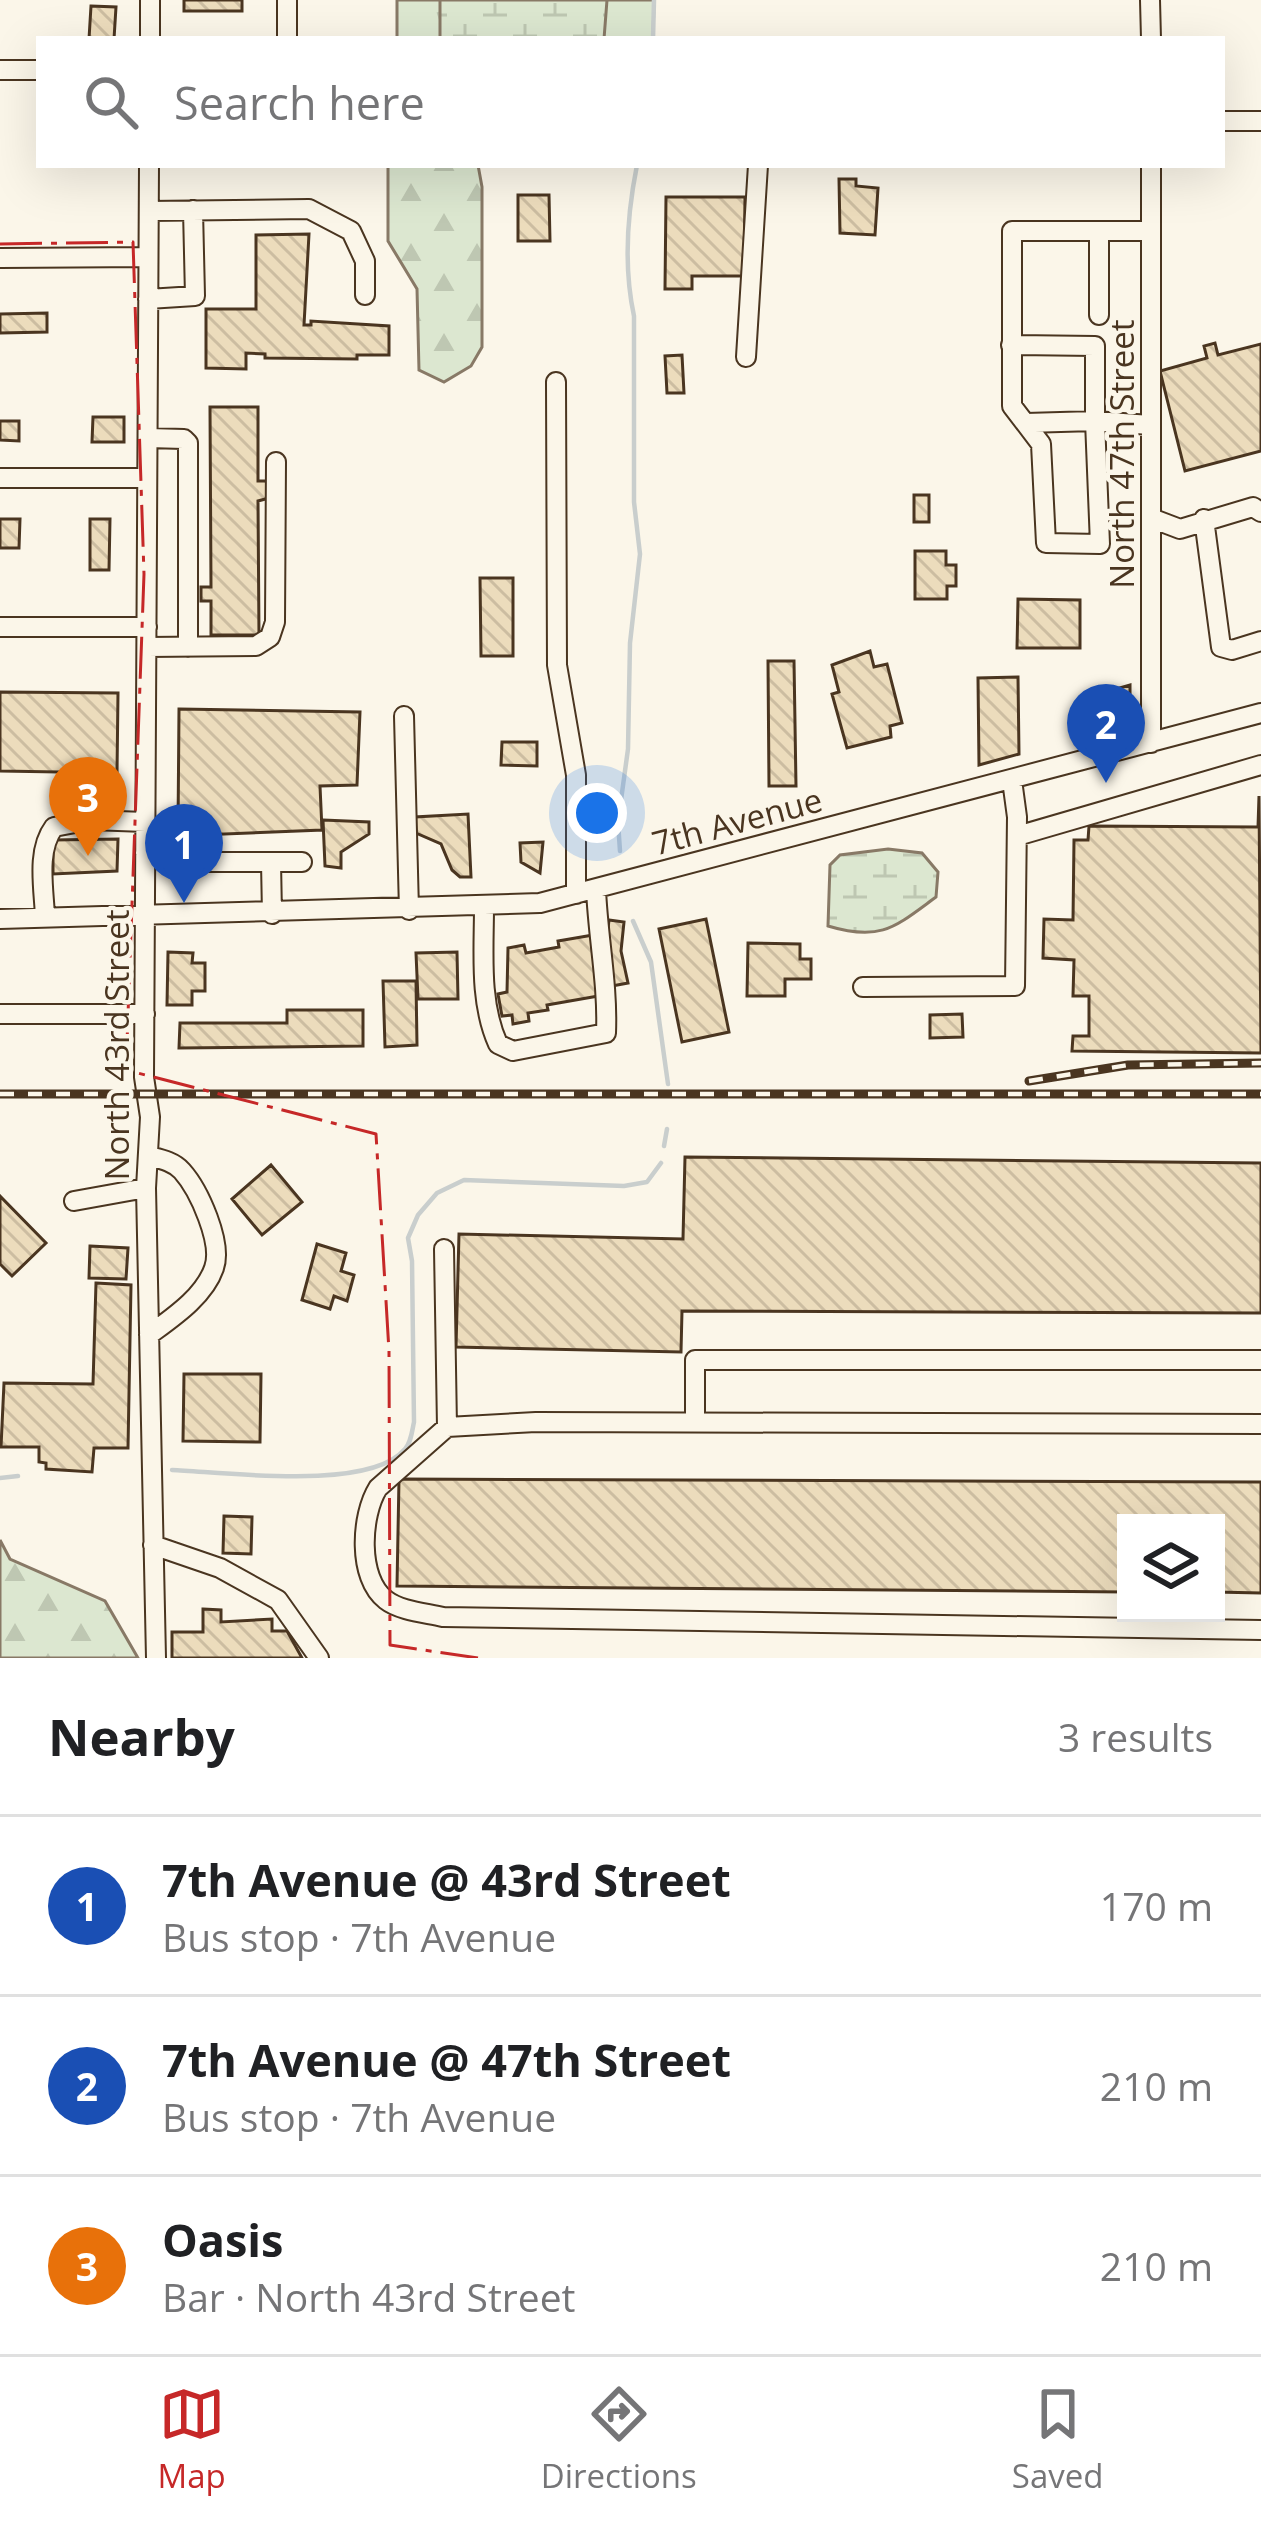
<!DOCTYPE html>
<meta charset="utf-8">
<style>
:root{--surface:#fff;--page:#f6f6f6;--text:#202124;--muted:#757577;--line:#e0e0e0;--accent:#c62828}
body{margin:0;font-family:"Open Sans",sans-serif;background:var(--page);color:var(--text)}
.controls{position:absolute;right:36px;bottom:36px;display:grid;overflow:hidden;border-radius:0px;box-shadow:0 12px 48px #0002}
.controls button{width:108px;height:108px;display:grid;place-items:center;padding:0;border:0;border-bottom:3px solid var(--line);background:var(--surface);color:var(--text);font:60px sans-serif}
.you{position:absolute;left:597px;top:813px;width:42px;height:42px;margin:-30px;border:9px solid #fff;border-radius:50%;background:#1a73e8;box-shadow:0 0 0 18px #1a73e833}
.badge{display:grid;place-items:center;width:78px;height:78px;border-radius:50%;background:var(--accent);color:#fff;font-size:39px;font-weight:700}
.pin{position:absolute;translate:-50% -99px;filter:drop-shadow(0 3px 6px #0008)}
.pin::after{content:'';position:absolute;top:63px;width:42px;height:36px;background:inherit;clip-path:polygon(0 0,100% 0,50% 100%)}
.list{margin:0;padding:0;list-style:none}
h2{display:flex;justify-content:space-between;align-items:center;height:156px;margin:0;padding:0 48px;font-size:51px}
h2 small{font-size:39px;font-weight:400;color:var(--muted)}
.list li{display:grid;grid-template-columns:78px 1fr auto;gap:36px;align-items:center;box-sizing:border-box;height:180px;padding:0 48px;border-top:3px solid var(--line)}
.list b{display:block;font-size:45px;white-space:nowrap}
.list p{margin:0;font-size:39px;white-space:nowrap;color:var(--muted)}
.list em{font-size:39px;font-style:normal;color:var(--muted)}
.icon{flex:none;width:66px;height:66px;fill:none;stroke:currentColor;stroke-width:2;stroke-linecap:round;stroke-linejoin:round}
.map{position:relative;flex:none;width:1261px;height:1658px;overflow:hidden}
.search{position:absolute;background:var(--surface);box-shadow:0 12px 48px #0002;left:36px;right:36px;top:36px;height:132px;display:flex;align-items:center;gap:30px;box-sizing:border-box;padding:0 42px;border-radius:0px;color:var(--muted);font-size:45px}
.sheet{height:696px;background:var(--surface)}
nav{display:flex;justify-content:space-around;align-items:center;box-sizing:border-box;height:168px;border-top:3px solid var(--line);background:var(--surface);font-size:33px;color:var(--muted)}
nav a{display:grid;justify-items:center;gap:6px}
nav .on{color:var(--accent)}
.map>svg:first-child{display:block}
.grass{fill:url(#grass-tufts);stroke:#887966;stroke-width:3}
.forest{fill:url(#forest-firs);stroke:#887966;stroke-width:3}
.wetland{fill:url(#wetland-marsh);stroke:#887966;stroke-width:3}
.lines{fill:none;stroke-linecap:round;stroke-linejoin:round}
.stream{stroke:#c9cecd;stroke-width:4.5}
.building{fill:url(#building-back-hatch);stroke:#4a3520;stroke-width:3}
.minor-casing{stroke:#4a3520;stroke-width:22}
.minor{stroke:#fbf6e9;stroke-width:18}
.rail-casing{stroke:#4a3520;stroke-width:9}
.rail{stroke:#fbf6e9;stroke-width:4.5;stroke-dasharray:14;stroke-linecap:butt}
.power{stroke:#c62828;stroke-width:3;stroke-dasharray:42 9 6 9;stroke-linecap:butt}
.labels{text-anchor:middle;dominant-baseline:central;stroke-width:9;stroke-linejoin:round;paint-order:stroke}
.street-label{font-size:33px;fill:#4a3520;stroke:#fbf6e9}
</style>
<div class="map">
<svg width="1261" height="1658" viewBox="0 0 1261 1658">
<defs>
<pattern id="grass-tufts" width="24" height="20" patternUnits="userSpaceOnUse" patternTransform="scale(3)"><rect width="24" height="20" fill="#dce7d0"/><path d="M3 7l-1-3M5 7V3M7 7l1-3M15 17l-1-3M17 17v-4M19 17l1-3" fill="none" stroke="#bec7b2"/></pattern>
<pattern id="forest-firs" width="22" height="20" patternUnits="userSpaceOnUse" patternTransform="scale(3)"><rect width="22" height="20" fill="#dce7d0"/><path d="M5 1l3.5 6h-7zM16 11l3.5 6h-7z" fill="#bec7b2"/></pattern>
<pattern id="wetland-marsh" width="20" height="14" patternUnits="userSpaceOnUse" patternTransform="scale(3)"><rect width="20" height="14" fill="#dce7d0"/><path d="M1 5h8M5 5V1M11 12h8M15 12V8" fill="none" stroke="#bec7b2"/></pattern>
<pattern id="building-back-hatch" width="6" height="6" patternUnits="userSpaceOnUse" patternTransform="scale(3)"><rect width="6" height="6" fill="#ecdcbc"/><path d="M-1 5l2 2M0 0l6 6M5-1l2 2" fill="none" stroke="#ccbda1"/></pattern>
</defs>
<rect width="100%" height="100%" fill="#fbf6e9"/>
<path class="grass" d="M 397,0 L 654,0 L 653,39 L 397,39 Z"/>
<path class="forest" d="M 388,165 L 478,165 L 482,187 L 482,347 L 471,366 L 444,382 L 419,370 L 417,289 L 388,241 Z
M 0,1540 L 10,1559 L 105,1601 L 138,1658 L 0,1658 Z"/>
<path class="wetland" d="M 440,0 L 607,0 L 604,39 L 440,39 Z
M 888,849 L 922,853 L 938,872 L 936,897 C 895,927 881,942 828,926 L 830,865 L 840,855 Z"/>
<g class="lines">
<path class="stream" d="M 653,39 L 654,0
M 620,851 L 618,822 L 628,749 L 630,643 L 640,554 L 634,502 L 634,316 C 623,265 627,215 637,165
M 633,921 L 651,962 L 668,1084
M 664,1146 L 667,1129
M 172,1470 C 223,1472 370,1492 405,1449 C 411,1443 412,1431 414,1422 L 412,1261 L 408,1238 L 418,1215 L 437,1193 L 464,1180 L 624,1186 L 647,1182 L 661,1163
M 0,1478 L 18,1476"/>
</g>
<path class="building" d="M 184,0 L 242,0 L 242,11 L 184,11 Z
M 91,6 L 116,7 L 114,39 L 89,39 Z
M 839,179 L 856,179 L 856,186 L 878,188 L 875,235 L 840,233 Z
M 518,195 L 549,195 L 550,241 L 518,241 Z
M 666,197 L 745,197 L 744,276 L 692,276 L 692,289 L 665,289 Z
M 309,234 L 304,325 L 311,325 L 311,321 L 389,326 L 389,355 L 357,355 L 357,359 L 265,358 L 265,354 L 246,353 L 246,369 L 206,368 L 206,309 L 256,309 L 256,235 Z
M 47,313 L 47,332 L 0,333 L 0,314 Z
M 1215,343 L 1218,355 L 1261,344 L 1261,451 L 1185,471 L 1160,371 L 1207,358 L 1204,346 Z
M 682,355 L 684,393 L 667,393 L 665,356 Z
M 210,407 L 258,407 L 258,481 L 269,481 L 269,498 L 258,501 L 259,635 L 211,635 L 211,601 L 201,601 L 201,587 L 211,587 Z
M 93,417 L 124,417 L 124,442 L 92,442 Z
M 0,421 L 19,421 L 19,441 L 0,440 Z
M 914,495 L 929,495 L 929,522 L 914,522 Z
M 0,519 L 20,519 L 19,548 L 0,548 Z
M 90,519 L 110,519 L 109,570 L 90,570 Z
M 915,551 L 946,551 L 946,565 L 956,565 L 956,586 L 947,586 L 947,599 L 915,599 Z
M 480,578 L 513,578 L 513,656 L 481,656 Z
M 1018,599 L 1080,600 L 1080,648 L 1017,648 Z
M 870,651 L 874,667 L 887,664 L 902,723 L 890,726 L 891,737 L 847,748 L 832,694 L 839,692 L 832,665 Z
M 768,661 L 794,661 L 796,786 L 769,786 Z
M 1018,677 L 1019,754 L 979,765 L 978,678 Z
M 1130,685 L 1130,719 L 1085,732 L 1085,698 Z
M 0,692 L 118,693 L 117,773 L 0,771 Z
M 179,709 L 360,712 L 357,785 L 320,786 L 322,830 L 200,835 L 200,830 L 178,830 Z
M 502,742 L 537,742 L 537,766 L 501,765 Z
M 1259,796 L 1261,1053 L 1072,1051 L 1073,1036 L 1089,1036 L 1089,996 L 1073,996 L 1074,960 L 1043,958 L 1044,919 L 1073,920 L 1074,840 L 1088,840 L 1089,826 L 1258,827 Z
M 468,814 L 471,877 L 460,877 L 452,870 L 441,844 L 416,833 L 415,817 Z
M 323,820 L 369,822 L 369,834 L 341,852 L 341,868 L 325,866 Z
M 118,839 L 117,871 L 53,874 L 53,840 Z
M 543,842 L 540,873 L 521,862 L 520,843 Z
M 706,919 L 729,1032 L 682,1042 L 659,929 Z
M 609,920 L 624,922 L 621,951 L 628,983 L 612,986 L 605,953 Z
M 593,935 L 604,995 L 547,1005 L 548,1010 L 528,1013 L 529,1021 L 513,1024 L 512,1015 L 502,1016 L 498,994 L 507,992 L 508,948 L 524,945 L 526,953 L 559,947 L 558,941 Z
M 748,943 L 800,944 L 800,959 L 811,959 L 811,979 L 785,979 L 785,996 L 747,996 Z
M 168,952 L 193,953 L 192,963 L 205,963 L 205,991 L 192,991 L 192,1005 L 167,1005 Z
M 457,952 L 458,999 L 418,999 L 416,953 Z
M 383,981 L 416,981 L 417,1045 L 385,1047 Z
M 287,1010 L 363,1010 L 363,1046 L 179,1048 L 180,1023 L 287,1023 Z
M 962,1014 L 963,1037 L 930,1038 L 930,1015 Z
M 685,1157 L 1261,1163 L 1261,1313 L 682,1311 L 681,1352 L 456,1347 L 459,1234 L 683,1239 Z
M 271,1165 L 302,1202 L 262,1235 L 232,1199 Z
M 0,1196 L 46,1243 L 12,1276 L 0,1264 Z
M 317,1244 L 346,1253 L 341,1271 L 354,1275 L 347,1301 L 334,1296 L 330,1309 L 302,1300 Z
M 90,1246 L 128,1248 L 126,1279 L 89,1278 Z
M 96,1283 L 131,1285 L 128,1448 L 94,1448 L 92,1472 L 46,1469 L 46,1463 L 39,1462 L 39,1447 L 1,1447 L 4,1383 L 93,1384 Z
M 184,1374 L 261,1374 L 260,1442 L 183,1441 Z
M 399,1479 L 1261,1482 L 1261,1593 L 1216,1592 L 1216,1523 L 1126,1523 L 1126,1592 L 397,1586 Z
M 224,1516 L 252,1517 L 251,1554 L 223,1553 Z
M 203,1609 L 221,1610 L 221,1622 L 272,1619 L 272,1631 L 287,1631 L 302,1658 L 172,1658 L 172,1632 L 203,1632 Z"/>
<g class="lines">
<defs>
<path id="minor" d="M 150,0 L 150,39
M 287,0 L 287,39
M 1150,0 L 1151,39
M 0,70 L 39,70
M 1222,121 L 1261,121
M 149,165 L 144,1077 L 150,1117 L 146,1188 L 156,1658
M 149,211 L 309,209 L 351,231 L 365,261 L 365,295
M 0,258 L 148,257
M 148,299 L 195,296 L 193,210
M 1099,315 L 1099,231
M 1011,345 L 1095,346 L 1095,421 L 1150,425
M 746,357 L 758,165
M 556,382 L 557,665 L 576,775 L 576,894
M 1026,423 L 1095,421 L 1100,544 L 1046,543 L 1041,444 L 1012,406 L 1012,231 L 1151,231
M 148,438 L 184,439 L 188,443 L 188,647
M 0,478 L 147,478
M 1151,518 L 1180,529 L 1253,507 L 1261,512
M 1204,519 L 1221,647 L 1232,650 L 1261,641
M 0,627 L 147,627
M 147,647 L 256,646 L 270,637 L 275,622 L 276,462
M 404,716 L 409,910
M 1151,743 L 1151,165
M 1017,836 L 1261,765
M 145,853 L 175,852 L 201,862 L 302,862
M 271,862 L 272,914
M 484,906 C 484,952 479,1002 498,1044 L 513,1051 L 606,1033 C 608,984 598,938 596,889
M 45,917 C 44,889 36,851 54,827 L 91,820 L 145,822
M 0,919 L 540,903 L 1261,713
M 863,987 L 1015,986 L 1017,817 L 1012,780
M 0,1014 L 145,1014
M 148,1156 C 160,1159 173,1161 182,1171 C 199,1190 223,1243 214,1268 C 204,1297 172,1318 149,1335
M 74,1201 L 146,1188
M 444,1249 L 447,1427
M 695,1422 L 695,1360 L 1261,1360
M 1261,1424 L 536,1422 L 447,1427 L 378,1488 C 361,1515 357,1578 386,1600 C 400,1611 427,1613 443,1617 L 1261,1630
M 153,1545 L 220,1568 L 278,1600 L 319,1658"/>
</defs>
<use href="#minor" class="minor-casing"/>
<use href="#minor" class="minor"/>
<defs>
<path id="rail" d="M 1029,1081 L 1128,1065 L 1261,1063
M 0,1094 L 1261,1094"/>
</defs>
<use href="#rail" class="rail-casing"/>
<use href="#rail" class="rail"/>
<path class="power" d="M 0,244 L 133,242 L 144,574 L 126,1070 L 376,1134 L 389,1351 L 390,1645 L 478,1658"/>
</g>
<g class="labels">
<g class="street-label">
<text transform="translate(1121 454) rotate(-90)">North 47th Street</text>
<text transform="translate(737 821) rotate(-15)">7th Avenue</text>
<text transform="translate(116 1045) rotate(-90)">North 43rd Street</text>
</g>
</g>
</svg>
<div class="controls">
<button><svg class="icon" aria-label="layers" viewBox="0 0 24 24"><path d="M12 4l9 5-9 5-9-5zM3 14l9 5 9-5"/></svg></button>
</div>
<div class="you"></div>
<div class="pin badge" style="left:184px;top:903px;background:#1a4fb4">1</div>
<div class="pin badge" style="left:1106px;top:783px;background:#1a4fb4">2</div>
<div class="pin badge" style="left:88px;top:856px;background:#e8710a">3</div>
<div class="search"><svg class="icon" aria-label="search" viewBox="0 0 24 24"><circle cx="10" cy="10" r="6"/><path d="M15 15l6 6"/></svg>Search here</div>
</div>
<section class="sheet">
<h2>Nearby<small>3 results</small></h2>
<ul class="list">
<li><span class="badge" style="background:#1a4fb4">1</span><div><b>7th Avenue @ 43rd Street</b><p>Bus stop · 7th Avenue</p></div><em>170 m</em></li>
<li><span class="badge" style="background:#1a4fb4">2</span><div><b>7th Avenue @ 47th Street</b><p>Bus stop · 7th Avenue</p></div><em>210 m</em></li>
<li><span class="badge" style="background:#e8710a">3</span><div><b>Oasis</b><p>Bar · North 43rd Street</p></div><em>210 m</em></li>
</ul>
</section>
<nav>
<a class="on"><svg class="icon" aria-label="map" viewBox="0 0 24 24"><path d="M3 6l6-2 6 2 6-2v14l-6 2-6-2-6 2zM9 4v14M15 6v14"/></svg>Map</a>
<a><svg class="icon" aria-label="directions" viewBox="0 0 24 24"><path d="M12 3l9 9-9 9-9-9zM9 14v-3h6M13 9l2 2-2 2"/></svg>Directions</a>
<a><svg class="icon" aria-label="saved" viewBox="0 0 24 24"><path d="M7 4h10v16l-5-4-5 4z"/></svg>Saved</a>
</nav>
